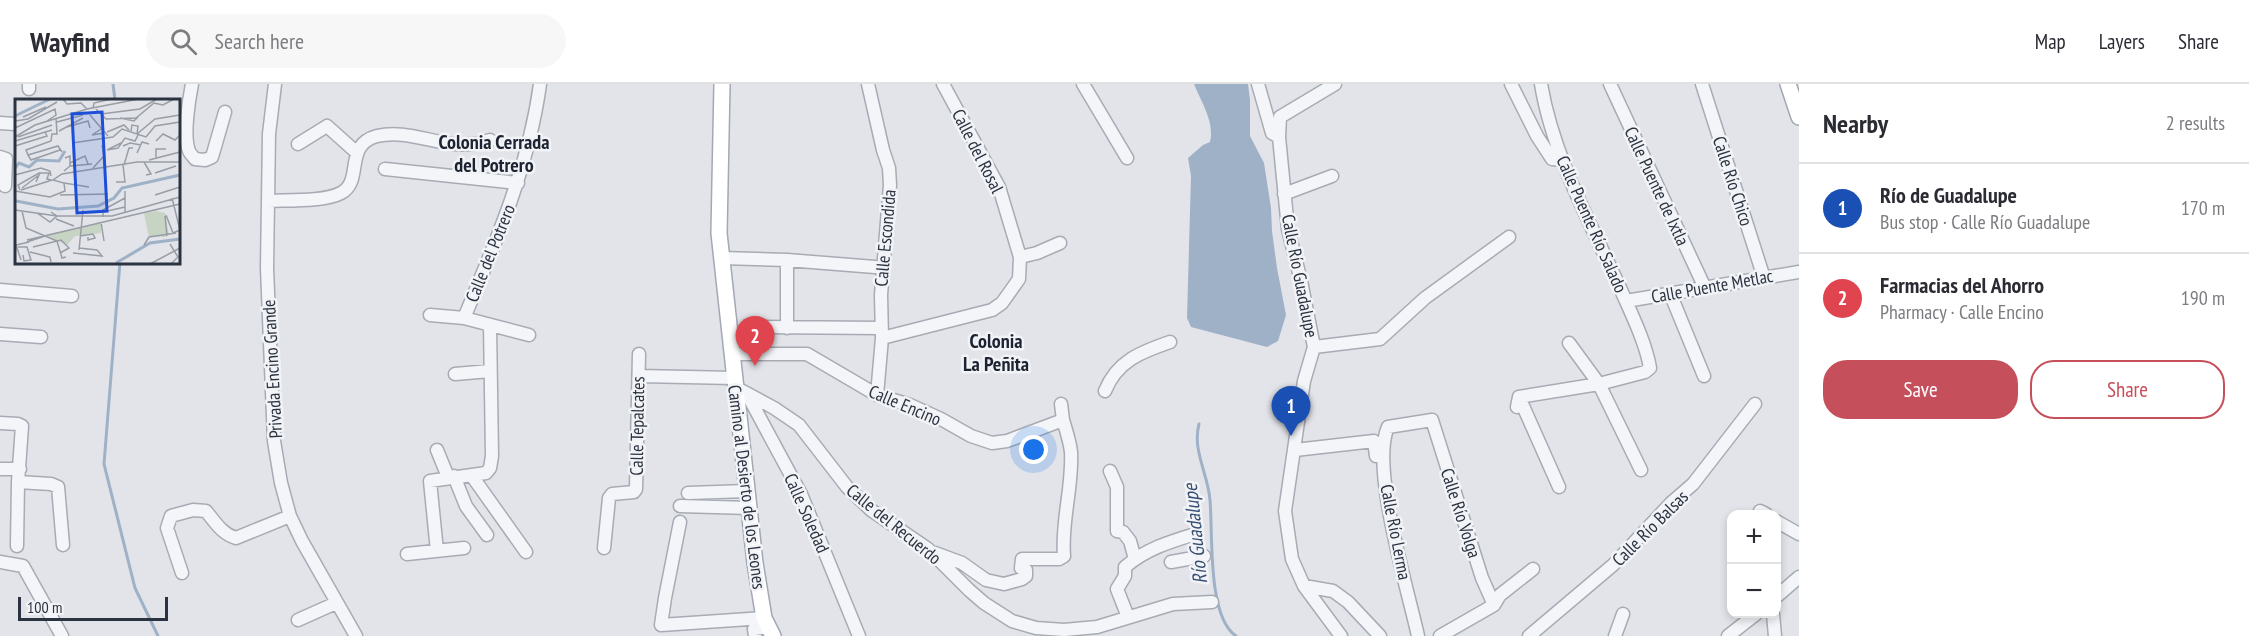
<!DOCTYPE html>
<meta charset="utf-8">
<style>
:root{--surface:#fff;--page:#f7f7f7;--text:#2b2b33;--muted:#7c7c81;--line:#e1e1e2;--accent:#c64f5c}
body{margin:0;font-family:"PT Sans Narrow",sans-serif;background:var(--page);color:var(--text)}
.controls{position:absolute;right:18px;bottom:18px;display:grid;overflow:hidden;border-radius:12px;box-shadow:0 3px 9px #0003}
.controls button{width:54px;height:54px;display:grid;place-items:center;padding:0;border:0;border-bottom:2px solid var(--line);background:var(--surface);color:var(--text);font:30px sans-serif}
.scale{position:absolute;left:18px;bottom:15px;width:150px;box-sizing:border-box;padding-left:6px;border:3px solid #2b3240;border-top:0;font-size:16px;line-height:21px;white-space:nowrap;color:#2b3240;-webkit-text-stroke:4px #f1f3f7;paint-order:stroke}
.you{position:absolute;left:1034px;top:366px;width:21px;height:21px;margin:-15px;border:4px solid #fff;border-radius:50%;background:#1a73e8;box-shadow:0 0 0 9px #1a73e833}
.badge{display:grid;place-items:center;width:39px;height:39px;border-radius:50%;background:var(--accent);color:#fff;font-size:20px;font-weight:700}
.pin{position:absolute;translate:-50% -50px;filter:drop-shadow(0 2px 3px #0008)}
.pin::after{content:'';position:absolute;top:32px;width:21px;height:18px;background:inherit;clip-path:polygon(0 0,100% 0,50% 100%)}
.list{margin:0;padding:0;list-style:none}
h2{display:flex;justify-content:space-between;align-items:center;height:78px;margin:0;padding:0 24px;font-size:26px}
h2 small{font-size:20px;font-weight:400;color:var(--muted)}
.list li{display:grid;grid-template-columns:39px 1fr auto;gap:18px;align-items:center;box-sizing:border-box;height:90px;padding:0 24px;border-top:2px solid var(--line)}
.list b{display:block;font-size:22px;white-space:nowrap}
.list p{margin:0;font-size:20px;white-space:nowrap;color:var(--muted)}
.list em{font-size:20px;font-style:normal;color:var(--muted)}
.actions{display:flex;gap:12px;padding:18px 24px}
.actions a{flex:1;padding:14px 0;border:2px solid var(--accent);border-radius:24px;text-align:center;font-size:21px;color:var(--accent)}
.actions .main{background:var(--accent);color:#fff}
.icon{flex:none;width:33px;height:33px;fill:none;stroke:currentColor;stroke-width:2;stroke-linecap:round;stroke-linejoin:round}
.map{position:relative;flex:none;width:1799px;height:552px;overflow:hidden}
header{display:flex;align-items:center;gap:36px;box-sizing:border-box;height:84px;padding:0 30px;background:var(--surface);border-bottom:2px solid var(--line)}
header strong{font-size:28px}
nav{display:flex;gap:33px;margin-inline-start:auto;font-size:21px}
.search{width:420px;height:54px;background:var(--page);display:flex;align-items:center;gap:15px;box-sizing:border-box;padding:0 21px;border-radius:33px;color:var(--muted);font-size:22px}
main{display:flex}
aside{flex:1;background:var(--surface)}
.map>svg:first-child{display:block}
.water{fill:#9fb1c7}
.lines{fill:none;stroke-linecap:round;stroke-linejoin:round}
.stream{stroke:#9fb1c7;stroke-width:3}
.minor-casing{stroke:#a7abb3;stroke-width:15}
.major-casing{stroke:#a2a8b4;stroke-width:18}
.minor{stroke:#f4f5f8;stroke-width:12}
.major{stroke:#fff;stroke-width:15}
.labels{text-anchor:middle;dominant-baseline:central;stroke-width:5;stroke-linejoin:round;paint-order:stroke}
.street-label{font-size:18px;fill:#2b3240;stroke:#f1f3f7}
.neighbourhood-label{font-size:20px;font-weight:bold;fill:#1d2331;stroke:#f1f3f7}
.water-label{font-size:20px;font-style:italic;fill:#374f72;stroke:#f1f3f7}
.inset-river{fill:none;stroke:#9fb1c7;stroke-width:3}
.inset-road{fill:none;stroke:#999da5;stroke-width:1.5}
.view{fill:#1d4ed8;fill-opacity:0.15;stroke:#1d4ed8;stroke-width:3}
.inset-edge{fill:none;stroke:#2b3240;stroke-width:3}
</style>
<header>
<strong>Wayfind</strong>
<div class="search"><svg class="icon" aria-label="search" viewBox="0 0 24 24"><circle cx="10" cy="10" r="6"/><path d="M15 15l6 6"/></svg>Search here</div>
<nav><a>Map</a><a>Layers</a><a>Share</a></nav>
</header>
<main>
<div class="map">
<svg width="1799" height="552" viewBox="0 0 1799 552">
<rect width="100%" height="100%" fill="#e2e4e9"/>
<path class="water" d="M 1194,0 L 1248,0 L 1250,16 L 1250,52 L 1264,79 L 1271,124 L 1272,147 L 1277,184 L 1286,231 L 1278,257 L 1267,263 L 1191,243 L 1187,234 L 1191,92 L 1188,74 L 1203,61 L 1210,58 C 1215,38 1201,18 1194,0 Z"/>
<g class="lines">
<path class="stream" d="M 113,0 L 115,16
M 120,178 L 104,380 L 135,504 L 158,552
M 1199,340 C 1192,366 1208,390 1210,416 C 1213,449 1207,533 1236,552"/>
<defs>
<path id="minor" d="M 192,0 C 189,15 183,52 189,67 C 190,70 193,72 195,75 L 205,76 L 212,73 L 225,28
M 275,0 L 269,50 L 267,184 L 274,357 L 281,399 L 290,432 L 302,457 L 356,552
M 868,0 L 883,66 L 889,84 L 890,101 L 881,211 L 882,254 L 877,311
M 1083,0 L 1127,74
M 1258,0 L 1272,49 L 1279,53 L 1288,145 L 1301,197 L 1314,263 L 1304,297 L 1285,427 L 1292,475 L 1304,502 L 1341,552
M 1511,0 L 1537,52 L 1552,75 L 1563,76
M 1610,0 L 1705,204
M 1702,0 L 1764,194
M 29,5 L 29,0
M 0,39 L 15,40
M 1279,53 L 1280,33 L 1335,0
M 298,60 L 327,42 L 356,68
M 0,73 L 6,75 L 5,102
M 385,85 L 518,99
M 1284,110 L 1332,92
M 268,117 C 288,116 324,118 341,109 C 364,97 343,61 377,52 C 414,43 449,71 490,56
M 1020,173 L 1037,169 L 1060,159
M 721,174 L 787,176 L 875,183
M 787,176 L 787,244
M 0,206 L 72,212
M 1670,209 L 1704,292
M 1626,217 L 1799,188
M 430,231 L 464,234 L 529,251
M 464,234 C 496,158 529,82 540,0
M 0,250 L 41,253
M 882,254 L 992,226 L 1002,219 L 1019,195 L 1020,173 L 999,103 L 943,0
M 1569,259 L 1599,300 L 1641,386
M 1314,263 L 1380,255 L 1425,214 L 1509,153
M 731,270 L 807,270 L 877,311 L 910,321 L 941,335 L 971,352 L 992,359 L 1007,357 L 1063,336 L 1061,320
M 753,270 L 752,243 L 881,244
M 455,290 L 490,287
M 639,292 L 734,294
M 735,303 L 774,324 L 799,341 L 847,403 L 871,426 L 928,465 L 969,506 L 984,519 L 1012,537 L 1036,544 L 1064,546 L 1097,543 L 1173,520 L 1212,518
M 1105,307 C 1117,277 1141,268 1170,258
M 747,310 L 801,410 L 859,552
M 1519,313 L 1559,403
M 1517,323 L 1519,313 L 1599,300 L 1645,288 L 1650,284 C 1646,259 1631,229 1621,206 C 1591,140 1553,72 1541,0
M 0,339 L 18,340 L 22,342 L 18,398 L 51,400 L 58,403 L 63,461
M 437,366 L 448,393
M 1295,366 L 1374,357 L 1376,372
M 0,385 L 20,385
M 1110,387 L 1117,403 L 1117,447 L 1123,448 L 1130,457 L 1135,475
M 454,392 L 466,422 L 487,451
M 472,392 L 526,468
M 688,409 L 747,407
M 680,422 L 750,424
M 1760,427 L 1766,430
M 1776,437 L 1799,450
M 680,438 L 665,514 L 661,541 L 764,534
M 17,462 L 18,398
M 604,464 L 609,414 L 612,410 L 634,408 L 636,405 L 639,270
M 437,467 L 430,397 L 486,389 L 490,384 L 492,372 L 490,241
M 935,469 L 962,479 L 986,496 L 1004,500 L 1022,495 L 1026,492 L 1026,486 L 1021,484 L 1022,475 L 1059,475 L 1064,472 C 1061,437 1073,403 1071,368 C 1070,358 1066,346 1063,336
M 407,470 L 464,464
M 0,478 L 23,482 L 62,552
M 1171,478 L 1204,472
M 182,489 L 167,444 L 171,432 L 193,426 L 206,427 C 215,438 222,450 236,454 L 290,432
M 1304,502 L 1333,507 L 1348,518 L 1380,552
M 1776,513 L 1799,493
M 1773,530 L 1775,552
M 1128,533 L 1117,505 L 1125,492 L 1125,483 C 1146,465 1169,458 1195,450
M 298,536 L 336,519
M 755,552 L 754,545 L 768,543
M 1418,552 C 1408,506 1370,382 1388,343 L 1432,336 L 1482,494 L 1494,521
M 1440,552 L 1494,521 L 1500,511 L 1533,485
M 1529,552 L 1613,481 L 1671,419 L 1693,400 L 1755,320
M 1615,552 L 1623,530
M 1728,552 L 1756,530"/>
<path id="major" d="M 722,0 L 719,149 L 755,479 L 764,534 L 773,552
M 1788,0 L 1799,33"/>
</defs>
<use href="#minor" class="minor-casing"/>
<use href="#major" class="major-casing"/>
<use href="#minor" class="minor"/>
<use href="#major" class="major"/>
</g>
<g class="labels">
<g class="street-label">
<text transform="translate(978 67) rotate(63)">Calle del Rosal</text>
<text transform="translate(1733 97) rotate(72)">Calle Río Chico</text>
<text transform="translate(1657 102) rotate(65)">Calle Puente de Ixtla</text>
<text transform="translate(1592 140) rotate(66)">Calle Puente Río Salado</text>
<text transform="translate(885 154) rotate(-85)">Calle Escondida</text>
<text transform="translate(490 169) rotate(-68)">Calle del Potrero</text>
<text transform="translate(1300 192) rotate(79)">Calle Río Guadalupe</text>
<text transform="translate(1712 202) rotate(-10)">Calle Puente Metlac</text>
<text transform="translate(272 285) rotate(-93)">Privada Encino Grande</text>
<text transform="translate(905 321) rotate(23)">Calle Encino</text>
<text transform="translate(637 342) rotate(-89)">Calle Tepalcates</text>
<text transform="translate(747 403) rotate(83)">Camino al Desierto de los Leones</text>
<text transform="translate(807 429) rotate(66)">Calle Soledad</text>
<text transform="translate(1461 429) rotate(72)">Calle Río Volga</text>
<text transform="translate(894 440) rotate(39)">Calle del Recuerdo</text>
<text transform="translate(1650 444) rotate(-45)">Calle Río Balsas</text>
<text transform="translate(1396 448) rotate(79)">Calle Río Lerma</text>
</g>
<g class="neighbourhood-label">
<text x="494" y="58">Colonia Cerrada<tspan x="494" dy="23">del Potrero</tspan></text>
<text x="996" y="257">Colonia<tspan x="996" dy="23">La Peñita</tspan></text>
</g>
<g class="water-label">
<text transform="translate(1195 450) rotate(-96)">Río Guadalupe</text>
</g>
</g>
<g transform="translate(15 15)">
<rect width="165" height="165" fill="#e2e4e9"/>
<path d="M 141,112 L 150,114 L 154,136 L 150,138 L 134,137 L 133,134 L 129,114 ZM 86,124 L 86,134 L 60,137 L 52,146 L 31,136 Z" fill="#c7d3c3"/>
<path class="inset-river" d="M 0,17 L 35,0M 0,69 L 4,64 L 14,68 L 22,61 L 44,62 L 50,52M 1,102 L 43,110 L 83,107 L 99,99 L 107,89 L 165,76M 101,164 L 135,144 L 165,140"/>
<path class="inset-road" d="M 48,0 L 52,5 L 66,4 L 72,10M 78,9 L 79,4 L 96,0M 81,10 L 91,20 L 121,19 L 139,4 L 148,6 L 159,0M 86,15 L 125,10 L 142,0M 75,16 L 93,37M 8,18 L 31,8M 105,19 L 119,22 L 123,18M 0,22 L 13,20 L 42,3M 42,23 L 68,16M 52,28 L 73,22 L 75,29M 0,29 L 40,10 L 41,16 L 32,22M 86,30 L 77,36 L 89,34M 44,32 L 68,19M 116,32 L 117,26 L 123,27 L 122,35M 92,33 L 109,26 L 114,31M 122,35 L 140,20 L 165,16M 0,38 L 20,26 L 72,10 L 124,0M 3,38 L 37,26M 0,42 L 37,31M 141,42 L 148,35 L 160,41 L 165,36M 57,44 L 98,38 L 107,30 L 131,38 L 140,27 L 165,23M 106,44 L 92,51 L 103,49 L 110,39 L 120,42 L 123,36M 0,47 L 32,37 L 30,33M 108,47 L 115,44 L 126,46M 122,54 L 127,43 L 134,45M 13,56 L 11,51 L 36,42 L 37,35 L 42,35 L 41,19M 13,56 L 43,47 L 47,53M 13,56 L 16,61 L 45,51M 141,60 L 141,50 L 151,50M 134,61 L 165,53M 129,63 L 136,75 L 131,76M 55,64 L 70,57 L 73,65M 109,66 L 114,49 L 118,49M 55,67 L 77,65M 78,69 L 89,57 L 87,46M 49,72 L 55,67 L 55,57 L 50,59M 140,74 L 161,67M 0,76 L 26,69 L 35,72 L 36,77M 101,83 L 110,83 L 108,66M 49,84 L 74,88M 7,89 L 24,76 L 21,83M 5,91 L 3,86 L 24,74 L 34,74 L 32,80 L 36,81M 6,91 L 37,81M 0,92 L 35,98 L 50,92 L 49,84 L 38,81 L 47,75 L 122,63 L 165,63M 110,92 L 110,114M 45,96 L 93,95M 140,96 L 165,88M 0,111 L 42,117 L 97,117 L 165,98M 7,112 L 11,129 L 42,142M 88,113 L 110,108M 22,114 L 35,123 L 42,117 L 36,113M 151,116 L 158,134 L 165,131 L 157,99M 150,117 L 152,137M 88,118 L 88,111 L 110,99M 41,120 L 59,127M 86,123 L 89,142M 65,137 L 78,135 L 80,139 L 73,141 L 73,138M 12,141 L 165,105M 42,142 L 47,159 L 51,158M 12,143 L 30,137M 155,145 L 163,158 L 156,165M 129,146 L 134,138 L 161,134M 3,148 L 12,148 L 16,161 L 9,162 L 8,156M 18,148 L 46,141 L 54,149 L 45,154M 64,151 L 68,111M 15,153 L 35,158 L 36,163M 58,154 L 87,157 L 82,151 L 64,149M 6,161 L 1,146 L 14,143M 135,165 L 165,149"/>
<path class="view" d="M 87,13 L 92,112 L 62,114 L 57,15 Z"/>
<rect width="165" height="165" class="inset-edge"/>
</g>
</svg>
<div class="controls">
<button>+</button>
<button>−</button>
</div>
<div class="scale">100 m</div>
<div class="you"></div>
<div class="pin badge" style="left:1291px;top:352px;background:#1a4fb4">1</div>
<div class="pin badge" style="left:755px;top:282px;background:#e0444e">2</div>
</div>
<aside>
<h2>Nearby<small>2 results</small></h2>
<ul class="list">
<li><span class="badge" style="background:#1a4fb4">1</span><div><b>Río de Guadalupe</b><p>Bus stop · Calle Río Guadalupe</p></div><em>170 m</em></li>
<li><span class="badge" style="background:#e0444e">2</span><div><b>Farmacias del Ahorro</b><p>Pharmacy · Calle Encino</p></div><em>190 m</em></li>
</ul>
<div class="actions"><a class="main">Save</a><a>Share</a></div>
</aside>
</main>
